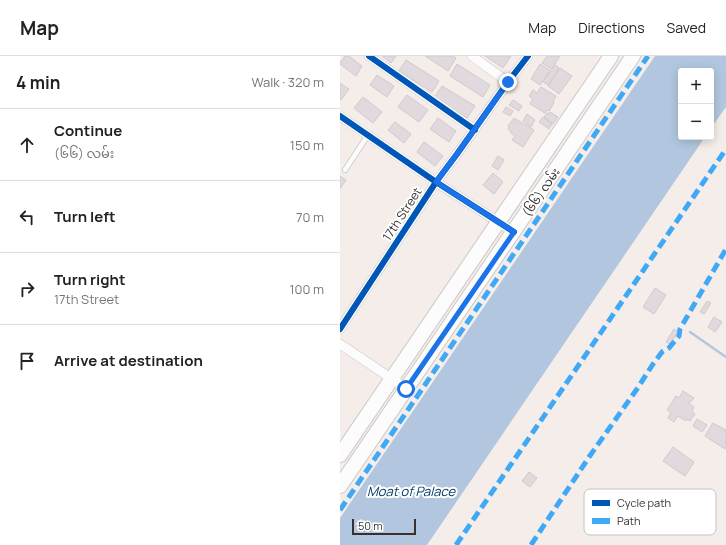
<!DOCTYPE html>
<meta charset="utf-8">
<style>
:root{--surface:#fff;--page:#f6f6f6;--text:#222;--muted:#767676;--line:#e0e0e0}
body{margin:0;font-family:Manrope,"Noto Sans Myanmar",sans-serif;background:var(--page);color:var(--text)}
.controls{position:absolute;right:12px;top:12px;display:grid;overflow:hidden;border-radius:4px;box-shadow:0 2px 10px #0003}
.controls button{width:36px;height:36px;display:grid;place-items:center;padding:0;border:0;border-bottom:1px solid var(--line);background:var(--surface);color:var(--text);font:20px sans-serif}
.scale{position:absolute;left:12px;bottom:10px;width:64px;box-sizing:border-box;padding-left:4px;border:2px solid #373230;border-top:0;font-size:11px;line-height:14px;white-space:nowrap;color:#373230;-webkit-text-stroke:3px #fff;paint-order:stroke}
.stop{position:absolute;width:12px;height:12px;margin:-9px;border:3px solid #1a73e8;border-radius:50%;background:#fff}
.stop.end{background:#1a73e8;border-color:#fff;box-shadow:0 1px 4px #0008}
.list{margin:0;padding:0;list-style:none}
h2{display:flex;justify-content:space-between;align-items:center;height:52px;margin:0;padding:0 16px;font-size:17px}
h2 small{font-size:13px;font-weight:400;color:var(--muted)}
.list li{display:grid;grid-template-columns:26px 1fr auto;gap:12px;align-items:center;box-sizing:border-box;height:72px;padding:0 16px;border-top:1px solid var(--line)}
.list b{display:block;font-size:15px;white-space:nowrap}
.list p{margin:0;font-size:13px;white-space:nowrap;color:var(--muted)}
.list em{font-size:13px;font-style:normal;color:var(--muted)}
.icon{flex:none;width:22px;height:22px;fill:none;stroke:currentColor;stroke-width:2;stroke-linecap:round;stroke-linejoin:round}
.map{position:relative;flex:none;width:386px;height:489px;overflow:hidden}
header{display:flex;align-items:center;gap:24px;box-sizing:border-box;height:56px;padding:0 20px;background:var(--surface);border-bottom:1px solid var(--line)}
header strong{font-size:19px}
nav{display:flex;gap:22px;margin-inline-start:auto;font-size:14px}
main{display:flex}
aside{flex:1;background:var(--surface)}
.map>svg:first-child{display:block}
.water{fill:#b2c7df}
.lines{fill:none;stroke-linecap:round;stroke-linejoin:round}
.stream{stroke:#b2c7df;stroke-width:2.5}
.building{fill:#e2d9df;stroke:#cfcbcb}
.service-casing{stroke:#cdc8c6;stroke-width:6}
.minor-casing{stroke:#cdc8c6;stroke-width:10}
.primary-casing{stroke:#cdc8c6;stroke-width:16}
.service{stroke:#fdfcfc;stroke-width:4.5}
.minor{stroke:#fdfcfc;stroke-width:9}
.primary{stroke:#fdfcfc;stroke-width:14}
.quiet{stroke:#3fa9f5;stroke-width:5;stroke-dasharray:10 5;stroke-linecap:butt}
.cycleway-casing{stroke:#fff;stroke-width:8}
.cycleway{stroke:#0057b8;stroke-width:6}
.route{stroke:#1a73e8;stroke-width:5}
.labels{text-anchor:middle;dominant-baseline:central;stroke-width:4;stroke-linejoin:round;paint-order:stroke}
.street-label{font-size:12px;fill:#373230;stroke:#fff}
.water-label{font-size:13px;font-style:italic;fill:#033965;stroke:#fff}
.key{fill:#fff;stroke:#c3c2c1;stroke-width:1}
.key-label{font-size:11px;fill:#373230}
</style>
<header>
<strong>Map</strong>
<nav><a>Map</a><a>Directions</a><a>Saved</a></nav>
</header>
<main>
<aside>
<h2>4 min<small>Walk · 320 m</small></h2>
<ul class="list">
<li><svg class="icon" aria-label="ahead" viewBox="0 0 24 24"><path d="M12 20V5M6 11l6-6 6 6"/></svg><div><b>Continue</b><p>(၆၆) လမ်း</p></div><em>150 m</em></li>
<li><svg class="icon" aria-label="left" viewBox="0 0 24 24"><path d="M17 20v-9H6M10 6l-5 5 5 5"/></svg><div><b>Turn left</b></div><em>70 m</em></li>
<li><svg class="icon" aria-label="right" viewBox="0 0 24 24"><path d="M7 20v-9h11M14 6l5 5-5 5"/></svg><div><b>Turn right</b><p>17th Street</p></div><em>100 m</em></li>
<li><svg class="icon" aria-label="arrive" viewBox="0 0 24 24"><path d="M6 21V4h12l-3 4 3 4H6"/></svg><div><b>Arrive at destination</b></div></li>
</ul>
</aside>
<div class="map">
<svg width="386" height="489" viewBox="0 0 386 489">
<rect width="100%" height="100%" fill="#f4edea"/>
<path class="water" d="M 315,0 L 386,0 L 386,51 L 371,72 L 371,15 L 341,15 L 341,81 L 365,81 L 87,489 L 0,489 L 0,462 Z"/>
<g class="lines">
<path class="stream" d="M 350,276 L 386,301"/>
</g>
<path class="building" d="M 5,0 L 9,0 L 22,10 L 16,20 L 0,8 L 0,7 Z
M 42,0 L 56,0 L 51,7 Z
M 85,0 L 113,0 L 116,2 L 108,15 Z
M 145,0 L 171,0 L 163,12 Z
M 207,0 L 220,0 L 212,13 L 202,7 Z
M 66,4 L 99,25 L 92,36 L 59,15 Z
M 117,8 L 150,29 L 143,41 L 110,20 Z
M 200,8 L 210,14 L 200,29 L 191,23 Z
M 215,9 L 219,12 L 208,29 L 203,26 Z
M 220,12 L 232,20 L 219,38 L 208,30 Z
M 37,19 L 54,30 L 47,41 L 30,29 Z
M 0,27 L 9,33 L 1,44 L 0,43 Z
M 102,30 L 135,50 L 127,62 L 94,42 Z
M 201,31 L 216,40 L 213,46 L 214,47 L 209,55 L 207,54 L 205,57 L 190,48 L 193,43 L 189,40 L 193,34 L 197,37 Z
M 67,39 L 88,54 L 79,66 L 58,51 Z
M 23,41 L 42,56 L 33,67 L 14,52 Z
M 173,44 L 182,50 L 179,55 L 169,49 Z
M 166,51 L 173,55 L 170,60 L 163,56 Z
M 210,56 L 218,61 L 213,68 L 204,61 L 207,57 L 209,58 Z
M 187,58 L 195,64 L 191,71 L 183,65 Z
M 203,61 L 212,68 L 209,73 L 199,66 Z
M 98,62 L 116,75 L 109,86 L 90,73 Z
M 174,62 L 194,74 L 183,91 L 172,84 L 175,80 L 170,76 L 171,75 L 168,73 L 169,71 L 168,70 Z
M 55,66 L 71,78 L 64,87 L 48,74 Z
M 84,86 L 103,100 L 95,110 L 77,96 Z
M 158,100 L 164,104 L 158,114 L 152,110 Z
M 153,117 L 163,126 L 154,138 L 143,129 Z
M 0,120 L 6,124 L 0,133 Z
M 315,232 L 326,239 L 314,258 L 303,251 Z
M 367,245 L 371,247 L 364,258 L 360,256 Z
M 374,261 L 382,266 L 375,276 L 368,271 Z
M 334,273 L 338,276 L 330,288 L 326,286 Z
M 343,335 L 354,342 L 349,348 L 354,351 L 352,355 L 355,358 L 350,365 L 347,363 L 346,365 L 338,360 L 334,366 L 328,362 L 331,356 L 327,354 L 336,340 L 339,342 Z
M 357,363 L 367,369 L 362,376 L 353,370 Z
M 373,367 L 386,374 L 386,391 L 385,393 L 365,380 Z
M 333,391 L 354,406 L 345,420 L 323,405 Z
M 189,416 L 197,422 L 190,431 L 182,425 Z"/>
<g class="lines">
<defs>
<path id="service" d="M 5,114 L 28,79"/>
<path id="minor" d="M 29,0 L 135,74
M 132,0 L 168,26
M 0,60 L 96,126 L 174,176
M 0,273 L 96,126 L 117,98 L 168,26 L 188,0
M 0,288 L 67,333"/>
<path id="primary" d="M 0,399 L 271,0
M 0,430 L 293,0"/>
</defs>
<use href="#service" class="service-casing"/>
<use href="#minor" class="minor-casing"/>
<use href="#primary" class="primary-casing"/>
<use href="#service" class="service"/>
<use href="#minor" class="minor"/>
<use href="#primary" class="primary"/>
<path class="quiet" d="M 0,454 L 308,0
M 116,489 L 386,93
M 191,489 L 249,401 L 297,333 L 313,308 L 322,296 L 329,292 L 339,280 L 340,273 L 386,193"/>
<defs>
<path id="cycleway" d="M 29,0 L 135,74
M 0,60 L 96,126 L 174,176
M 0,273 L 96,126 L 117,98 L 168,26 L 188,0"/>
</defs>
<use href="#cycleway" class="cycleway-casing"/>
<use href="#cycleway" class="cycleway"/>
</g>
<g class="lines">
<path class="route" d="M 66,333 L 174,176 L 96,126 L 117,98 L 168,26"/>
</g>
<g class="labels">
<g class="street-label">
<text transform="translate(201 136) rotate(-56)">(၆၆) လမ်း</text>
<text transform="translate(62 158) rotate(-57)">17th Street</text>
</g>
<g class="water-label">
<text x="71" y="435">Moat of Palace</text>
</g>
</g>
<rect x="244" y="433" width="132" height="46" rx="6" class="key"/>
<rect x="252" y="444" width="18" height="6" fill="#0057b8"/>
<rect x="252" y="462" width="18" height="6" fill="#3fa9f5"/>
<g class="key-label">
<text x="277" y="451">Cycle path</text>
<text x="277" y="469">Path</text>
</g>
</svg>
<div class="controls">
<button>+</button>
<button>−</button>
</div>
<div class="scale">50 m</div>
<div class="stop" style="left:66px;top:333px"></div>
<div class="stop end" style="left:168px;top:26px"></div>
</div>
</main>
